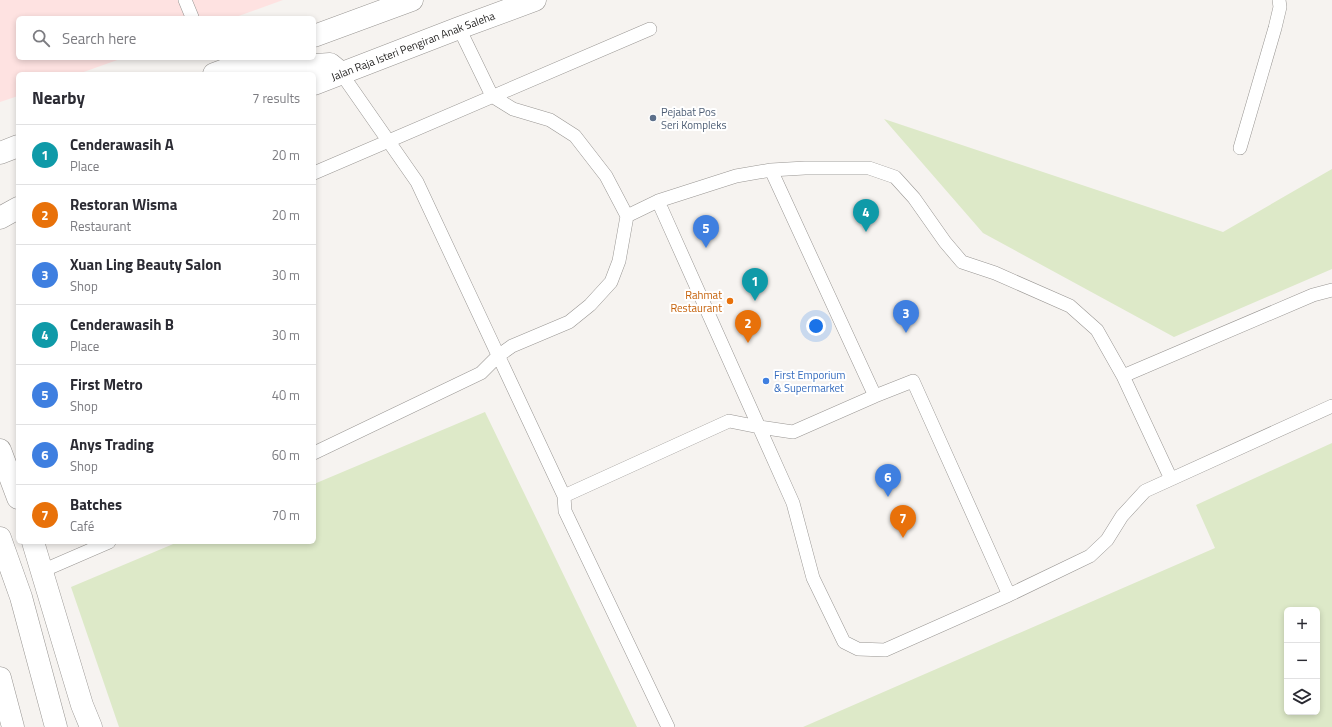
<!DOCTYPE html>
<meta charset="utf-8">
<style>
:root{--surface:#fff;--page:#f7f7f7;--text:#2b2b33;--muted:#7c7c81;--line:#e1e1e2;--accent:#d93025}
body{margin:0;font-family:"Titillium Web",sans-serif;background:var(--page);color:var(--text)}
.controls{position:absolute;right:12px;bottom:12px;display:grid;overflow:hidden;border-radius:6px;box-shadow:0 2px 6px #0003}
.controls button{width:36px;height:36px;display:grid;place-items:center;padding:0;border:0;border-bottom:1px solid var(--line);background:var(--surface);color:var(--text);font:20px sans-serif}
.you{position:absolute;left:816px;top:326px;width:14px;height:14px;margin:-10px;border:3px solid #fff;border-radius:50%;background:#1a73e8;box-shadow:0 0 0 6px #1a73e833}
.badge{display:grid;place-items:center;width:26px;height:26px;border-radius:50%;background:var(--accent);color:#fff;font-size:13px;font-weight:700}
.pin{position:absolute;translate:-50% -33px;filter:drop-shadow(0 1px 2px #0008)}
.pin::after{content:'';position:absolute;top:21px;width:14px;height:12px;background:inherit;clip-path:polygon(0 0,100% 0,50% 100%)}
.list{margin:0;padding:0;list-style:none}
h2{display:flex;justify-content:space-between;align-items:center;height:52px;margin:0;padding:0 16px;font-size:17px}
h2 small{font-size:13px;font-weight:400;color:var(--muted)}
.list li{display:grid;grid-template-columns:26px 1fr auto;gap:12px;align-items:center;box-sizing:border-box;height:60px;padding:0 16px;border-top:1px solid var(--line)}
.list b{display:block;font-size:15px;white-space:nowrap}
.list p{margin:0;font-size:13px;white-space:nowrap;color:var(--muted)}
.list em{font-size:13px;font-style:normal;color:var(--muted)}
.icon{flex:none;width:22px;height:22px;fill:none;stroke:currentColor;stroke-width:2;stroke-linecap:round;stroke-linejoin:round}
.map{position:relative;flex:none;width:1332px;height:727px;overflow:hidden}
.search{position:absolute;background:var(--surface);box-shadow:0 2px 6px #0003;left:16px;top:16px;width:300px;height:44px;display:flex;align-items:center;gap:10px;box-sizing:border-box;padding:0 14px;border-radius:6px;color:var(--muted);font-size:15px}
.panel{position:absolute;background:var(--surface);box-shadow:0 2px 6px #0003;left:16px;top:72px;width:300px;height:472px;border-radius:6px}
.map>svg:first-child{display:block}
.commercial{fill:#fee2e1}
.green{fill:#dde9c8;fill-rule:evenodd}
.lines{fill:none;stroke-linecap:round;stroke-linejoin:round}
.lane-casing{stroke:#999693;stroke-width:14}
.primary-casing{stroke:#999693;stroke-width:23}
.highway-casing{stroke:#999693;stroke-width:23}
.lane{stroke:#fff;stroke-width:13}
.primary{stroke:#fff;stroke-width:22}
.highway{stroke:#fff;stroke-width:22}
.service-dot{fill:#5c6f8a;stroke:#fff;stroke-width:1.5}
.food-dot{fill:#e8710a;stroke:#fff;stroke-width:1.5}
.shop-dot{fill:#3f7fe0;stroke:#fff;stroke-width:1.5}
.labels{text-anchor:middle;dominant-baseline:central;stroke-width:4;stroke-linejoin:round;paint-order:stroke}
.street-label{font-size:11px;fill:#252423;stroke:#fff}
.service-label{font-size:11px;fill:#4e5e75;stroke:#fff;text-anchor:start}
.food-label{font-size:11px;fill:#c56008;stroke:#fff;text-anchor:end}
.shop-label{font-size:11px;fill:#366cbe;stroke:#fff;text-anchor:start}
</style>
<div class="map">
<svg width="1332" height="727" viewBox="0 0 1332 727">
<rect width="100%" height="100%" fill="#f6f3f0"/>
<path class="commercial" d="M 0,0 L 283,0 L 233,18 L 18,18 L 18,58 L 123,58 L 78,74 L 18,74 L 18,96 L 0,102 Z"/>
<path class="green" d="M 884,119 L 1223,232 L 1332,169 L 1332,269 L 1174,337 L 983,233 Z
M 485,412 L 637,727 L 119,727 L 71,587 L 178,542 L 314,542 L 314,484 Z
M 1332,443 L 1332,727 L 803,727 L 1215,548 L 1196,505 ZM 1287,610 L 1317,610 L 1317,712 L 1287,712 Z"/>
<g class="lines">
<defs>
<path id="lane" d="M 185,0 L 192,17
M 341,73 L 417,182 L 564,496 L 565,511 L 668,727
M 1240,148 L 1275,28 L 1280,7 L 1279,0
M 771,170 L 875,396
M 314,173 L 650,29
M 658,201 L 793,503 L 813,578 L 844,642 L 858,649 L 885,650 L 1009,595 L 1090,556 L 1107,540 L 1122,516 L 1145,491 L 1332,406
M 627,216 L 658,201 L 736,176 L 771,170 L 805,168 L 869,168 L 895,177 L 914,198 L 945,242 L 962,262 L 995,273 L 1070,306 L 1097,330 L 1123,376 L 1171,479
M 1123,376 L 1313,295 L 1332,290
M 314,453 L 481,373 L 498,356 L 512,346 L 569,322 L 590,305 L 611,282 L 619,261 L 627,216 L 606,176 L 575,136 L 550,120 L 513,109 L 492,96 L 459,28
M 564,496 L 729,421 L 759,427 L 793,432 L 875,396 L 913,381 L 1009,595
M 42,571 L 109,542"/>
<g id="primary">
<path d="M 314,36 L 412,0"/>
<path d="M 232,67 L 274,68 L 330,64 L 341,73"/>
<path d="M 214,74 L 246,62"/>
<path id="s1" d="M 314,84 L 459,28 L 535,0"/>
<path d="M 0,153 L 18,146"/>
<path d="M 0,218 L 18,208"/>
<path d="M 0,450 L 18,498"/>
<path d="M 33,542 L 82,705 L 91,727"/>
</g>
<path id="highway" d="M 0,538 L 21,597 L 56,727
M 0,678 L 13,727"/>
</defs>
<use href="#lane" class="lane-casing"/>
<use href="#primary" class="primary-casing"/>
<use href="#highway" class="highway-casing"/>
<use href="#lane" class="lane"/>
<use href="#primary" class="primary"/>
<use href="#highway" class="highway"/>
</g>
<circle class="service-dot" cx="653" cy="118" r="4"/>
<circle class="food-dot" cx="730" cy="301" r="4"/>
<circle class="shop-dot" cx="766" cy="381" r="4"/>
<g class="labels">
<g class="street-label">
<text stroke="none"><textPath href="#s1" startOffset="106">Jalan Raja Isteri Pengiran Anak Saleha</textPath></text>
</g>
<g class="service-label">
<text x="661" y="112">Pejabat Pos<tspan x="661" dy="13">Seri Kompleks</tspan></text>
</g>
<g class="food-label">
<text x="722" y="295">Rahmat<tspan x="722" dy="13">Restaurant</tspan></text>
</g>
<g class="shop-label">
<text x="774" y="375">First Emporium<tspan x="774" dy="13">&amp; Supermarket</tspan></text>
</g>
</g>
</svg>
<div class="controls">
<button>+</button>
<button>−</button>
<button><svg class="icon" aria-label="layers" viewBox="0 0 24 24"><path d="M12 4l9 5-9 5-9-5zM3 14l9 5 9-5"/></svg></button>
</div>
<div class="you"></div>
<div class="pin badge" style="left:755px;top:301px;background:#0f9aa8">1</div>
<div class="pin badge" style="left:748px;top:343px;background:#e8710a">2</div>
<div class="pin badge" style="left:906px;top:333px;background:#3f7fe0">3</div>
<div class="pin badge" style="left:866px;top:232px;background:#0f9aa8">4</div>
<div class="pin badge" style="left:706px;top:248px;background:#3f7fe0">5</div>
<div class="pin badge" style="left:888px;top:497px;background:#3f7fe0">6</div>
<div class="pin badge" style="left:903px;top:538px;background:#e8710a">7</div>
<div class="search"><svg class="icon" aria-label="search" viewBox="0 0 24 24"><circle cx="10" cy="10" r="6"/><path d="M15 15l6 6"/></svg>Search here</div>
<section class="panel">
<h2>Nearby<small>7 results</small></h2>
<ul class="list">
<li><span class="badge" style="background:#0f9aa8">1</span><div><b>Cenderawasih A</b><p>Place</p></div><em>20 m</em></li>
<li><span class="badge" style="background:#e8710a">2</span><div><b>Restoran Wisma</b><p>Restaurant</p></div><em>20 m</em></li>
<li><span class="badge" style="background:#3f7fe0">3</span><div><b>Xuan Ling Beauty Salon</b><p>Shop</p></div><em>30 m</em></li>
<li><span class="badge" style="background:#0f9aa8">4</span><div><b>Cenderawasih B</b><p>Place</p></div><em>30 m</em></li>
<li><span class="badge" style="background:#3f7fe0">5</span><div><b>First Metro</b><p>Shop</p></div><em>40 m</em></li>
<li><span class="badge" style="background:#3f7fe0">6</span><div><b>Anys Trading</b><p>Shop</p></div><em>60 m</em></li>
<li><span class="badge" style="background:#e8710a">7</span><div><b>Batches</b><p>Café</p></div><em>70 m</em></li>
</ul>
</section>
</div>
